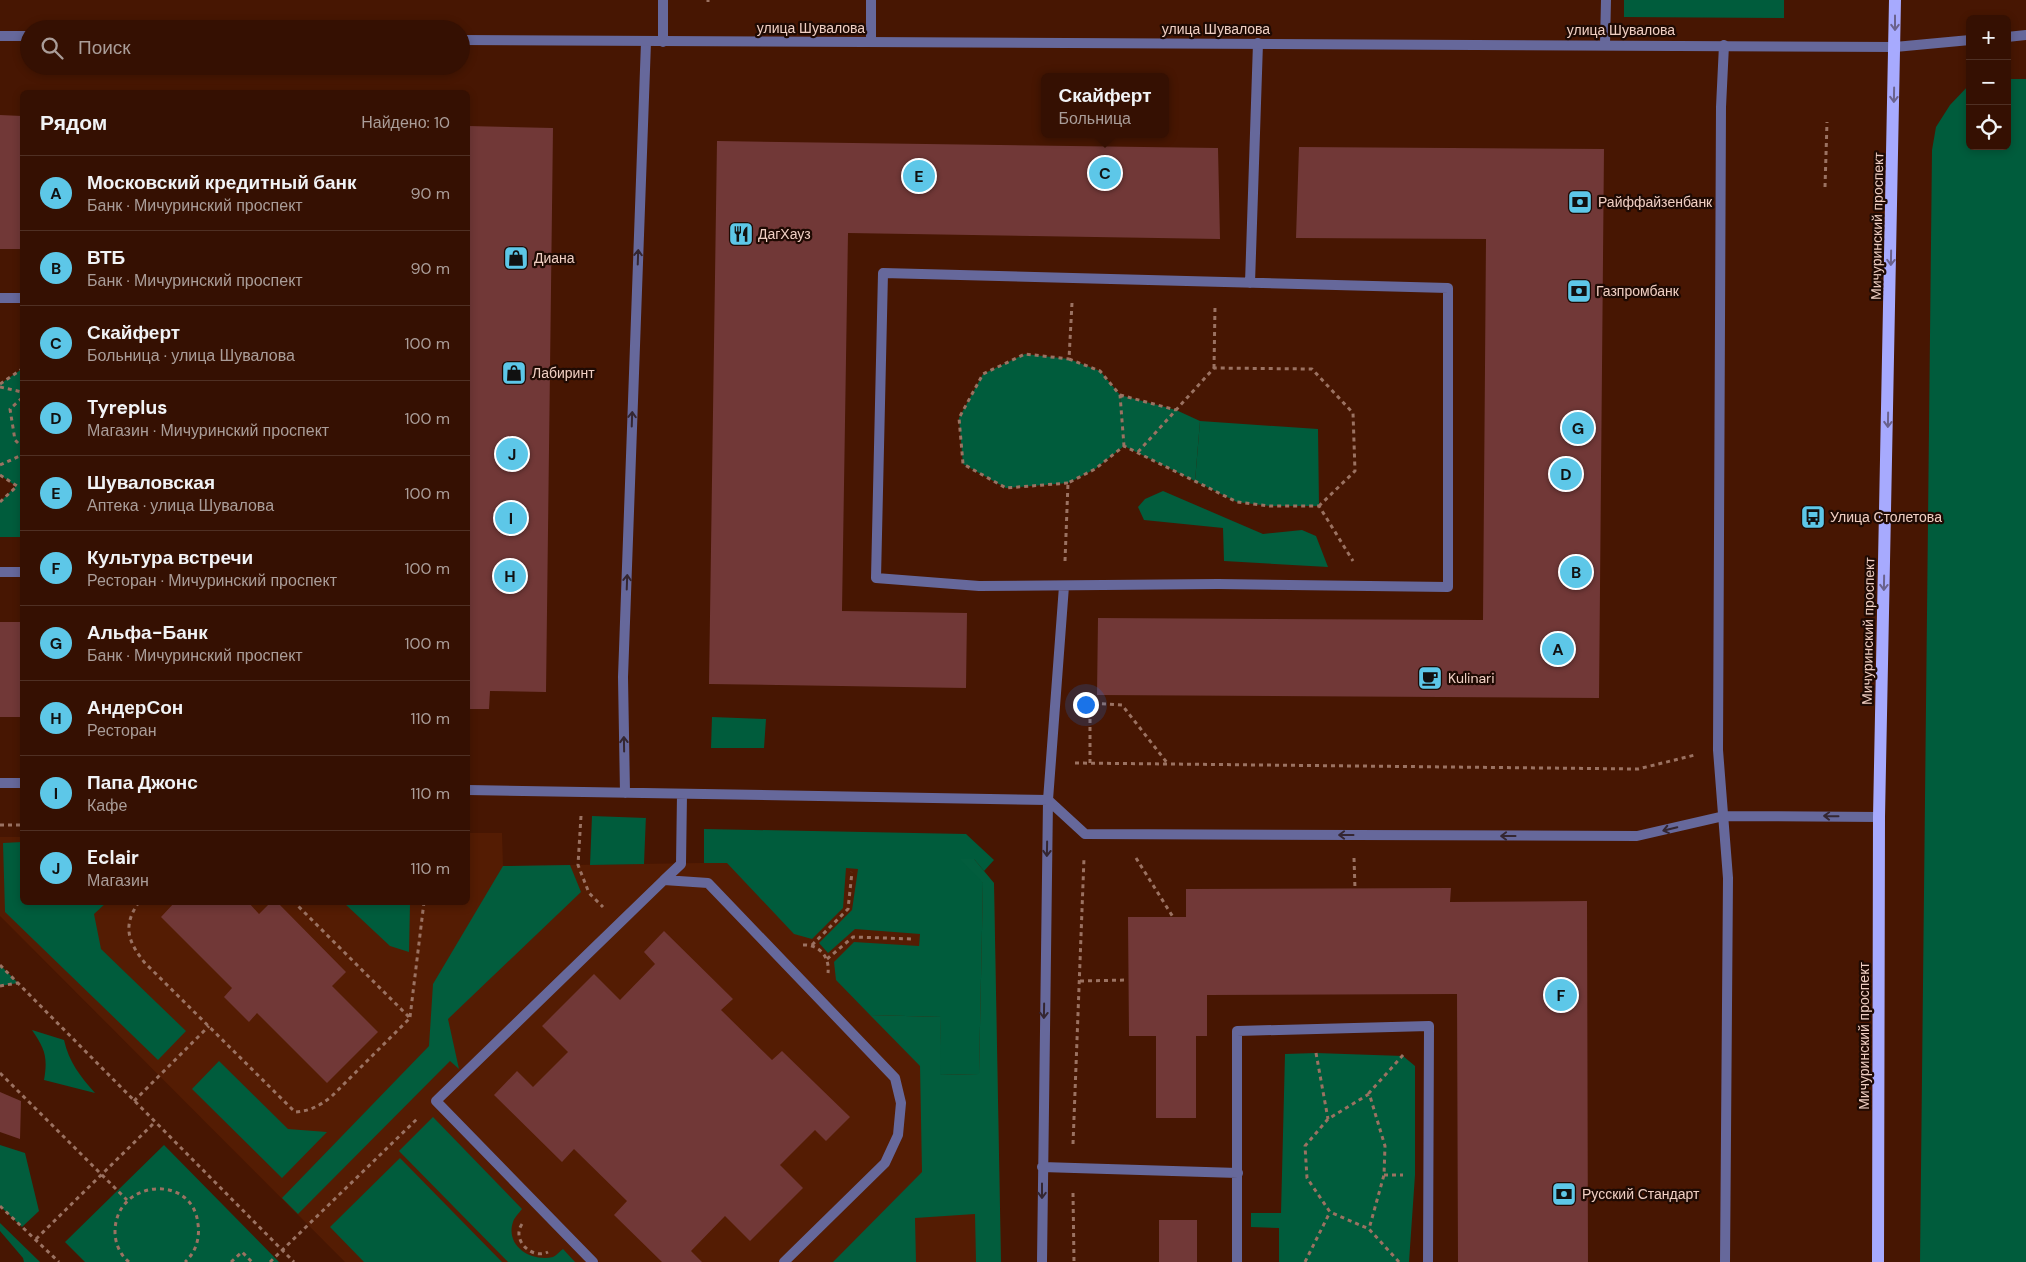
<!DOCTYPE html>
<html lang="ru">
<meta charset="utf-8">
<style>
:root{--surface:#351002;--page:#3d190c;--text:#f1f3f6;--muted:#aa9d99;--line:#4f3024;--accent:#5dc7e8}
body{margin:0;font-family:"DM Sans",sans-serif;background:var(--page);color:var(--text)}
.controls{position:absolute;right:15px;top:15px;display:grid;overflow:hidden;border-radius:8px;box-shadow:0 2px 8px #0003}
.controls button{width:45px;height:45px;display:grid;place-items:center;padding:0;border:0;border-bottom:1px solid var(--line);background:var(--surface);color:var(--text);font:25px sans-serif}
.you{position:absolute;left:1085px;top:704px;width:18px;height:18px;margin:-12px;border:4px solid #fff;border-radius:50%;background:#1a73e8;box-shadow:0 0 0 8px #1a73e833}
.badge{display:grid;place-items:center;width:32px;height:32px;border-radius:50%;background:var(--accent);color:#111;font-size:16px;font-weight:700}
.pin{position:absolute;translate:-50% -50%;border:2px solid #fff;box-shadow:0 1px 5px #0006}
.popup{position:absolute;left:1041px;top:73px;width:128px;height:65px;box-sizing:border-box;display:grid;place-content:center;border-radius:8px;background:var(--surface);filter:drop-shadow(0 1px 4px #0005);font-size:16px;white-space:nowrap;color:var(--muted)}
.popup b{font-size:19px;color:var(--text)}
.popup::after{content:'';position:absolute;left:50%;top:100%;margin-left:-10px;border:10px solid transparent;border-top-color:var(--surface)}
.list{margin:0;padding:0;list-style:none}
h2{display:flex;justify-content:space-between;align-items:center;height:65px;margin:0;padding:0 20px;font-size:21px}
h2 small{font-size:16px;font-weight:400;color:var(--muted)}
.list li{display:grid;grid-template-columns:32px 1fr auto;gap:15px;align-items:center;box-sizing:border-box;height:75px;padding:0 20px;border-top:1px solid var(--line)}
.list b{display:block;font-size:19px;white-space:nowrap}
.list p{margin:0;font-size:16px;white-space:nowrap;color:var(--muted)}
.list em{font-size:16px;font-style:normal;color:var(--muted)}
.icon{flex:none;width:28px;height:28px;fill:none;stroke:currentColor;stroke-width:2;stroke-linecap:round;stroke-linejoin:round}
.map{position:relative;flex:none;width:2026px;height:1262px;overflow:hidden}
.search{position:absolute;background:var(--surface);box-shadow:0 2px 8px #0003;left:20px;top:20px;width:450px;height:55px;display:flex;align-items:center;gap:12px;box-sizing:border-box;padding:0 18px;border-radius:28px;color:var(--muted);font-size:19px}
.panel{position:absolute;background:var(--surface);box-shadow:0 2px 8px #0003;left:20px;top:90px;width:450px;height:815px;border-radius:8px}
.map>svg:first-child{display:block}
.built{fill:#541c03}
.green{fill:#005c3c}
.forest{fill:#025d3d}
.building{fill:#713837}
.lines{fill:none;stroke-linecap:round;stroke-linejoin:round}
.path{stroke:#9b7262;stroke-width:3;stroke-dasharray:4 4;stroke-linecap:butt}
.service{stroke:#66689b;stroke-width:10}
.minor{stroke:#66689b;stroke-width:10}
.primary{stroke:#a7aafe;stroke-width:12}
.oneway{stroke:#6a628d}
.oneway2{stroke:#342631}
.labels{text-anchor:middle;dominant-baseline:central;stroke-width:4.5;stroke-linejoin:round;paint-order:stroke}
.street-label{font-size:14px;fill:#f0cfc3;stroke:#1f0a03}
.poi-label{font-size:14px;fill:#f0cfc3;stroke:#1f0a03;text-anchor:start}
</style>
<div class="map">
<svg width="2026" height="1262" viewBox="0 0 2026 1262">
<rect width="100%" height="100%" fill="#471602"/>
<path class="built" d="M 468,833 L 502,833 L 503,866 L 974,859 L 994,883 L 1001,1262 L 345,1262 L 0,916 L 0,837 L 22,837 L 22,902 L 468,902 Z"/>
<path class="green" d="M 1624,0 L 1784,0 L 1784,18 L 1624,17 Z
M 2007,79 L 2026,79 L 2026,1262 L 1920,1262 L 1932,150 L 1936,127 L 1950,105 L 1970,84 L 1970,146 L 2007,146 Z
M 1025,354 L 1069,359 L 1100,371 L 1120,395 L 1124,446 L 1095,469 L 1068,483 L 1006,488 L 963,464 L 959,418 L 983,374 Z
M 22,369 L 22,537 L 0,537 L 0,502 L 16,486 L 0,475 L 0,384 Z
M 1200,421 L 1318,429 L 1319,506 L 1270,506 L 1237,502 L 1195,481 Z
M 712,717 L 766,719 L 764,748 L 711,748 Z
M 646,815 L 644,864 L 590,865 L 592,816 L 646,818 Z
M 704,829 L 966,834 L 994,860 L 984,871 L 974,859 L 983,883 L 979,1074 L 939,1075 L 941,1017 L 870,1015 L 836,980 L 834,962 L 854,942 L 919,946 L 920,934 L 855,929 L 828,953 L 819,943 L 852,910 L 858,869 L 846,868 L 843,908 L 812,939 L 794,934 L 727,863 L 704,863 Z
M 22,842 L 22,902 L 106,903 L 94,914 L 101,949 L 186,1031 L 158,1060 L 5,912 L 3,843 Z
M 344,903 L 410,903 L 409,952 L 390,946 Z
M 32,1030 L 64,1040 C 69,1062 80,1076 95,1093 L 44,1080 C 48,1057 45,1049 32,1030 Z
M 1316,1053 L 1403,1056 L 1415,1066 L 1415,1175 L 1409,1262 L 1279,1262 L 1279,1228 L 1251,1227 L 1251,1213 L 1281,1213 L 1285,1054 Z
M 219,1061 L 288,1129 L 327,1132 L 282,1178 L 192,1089 Z
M 164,1145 L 279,1262 L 85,1262 L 65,1242 Z
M 400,1158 L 502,1262 L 364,1262 L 330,1227 Z
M 0,1223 L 40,1262 L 24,1262 L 23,1258 L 0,1231 Z"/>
<path class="forest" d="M 1120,395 L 1176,410 L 1200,421 L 1195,481 L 1124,446 Z
M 1163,491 L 1263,534 L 1302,530 L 1316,536 L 1328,567 L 1224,561 L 1223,528 L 1144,520 L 1138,507 L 1145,499 Z
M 960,859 L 974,859 L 994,883 L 1001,1262 L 976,1262 L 975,1214 L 915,1218 L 916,1262 L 833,1262 L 922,1172 L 920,1066 L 870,1015 L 941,1017 L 940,1075 L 979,1074 L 983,883 Z
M 570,865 L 581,892 L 448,1019 L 459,1069 L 450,1061 L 298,1214 L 282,1198 L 429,1046 L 433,984 L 503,866 Z
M 0,965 L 18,983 L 0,986 Z
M 433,1117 L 522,1209 C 519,1213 514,1218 513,1222 C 505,1246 531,1262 553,1257 C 557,1255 560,1251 563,1249 L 575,1262 L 508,1262 L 399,1151 Z
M 0,1145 L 25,1153 L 39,1211 L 22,1227 L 0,1206 Z"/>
<path class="building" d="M 0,115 L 22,116 L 22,249 L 0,249 Z
M 468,126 L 553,128 L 546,692 L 490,691 L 489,709 L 468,709 Z
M 717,141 L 1218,148 L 1220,239 L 848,233 L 842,611 L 967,613 L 966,688 L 709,684 Z
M 1299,147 L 1604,149 L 1599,698 L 1097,695 L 1098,618 L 1483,620 L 1486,239 L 1296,238 Z
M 0,622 L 22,622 L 22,717 L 0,717 Z
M 1451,888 L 1450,902 L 1587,901 L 1588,1262 L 1458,1262 L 1457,994 L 1207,995 L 1207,1036 L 1196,1036 L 1196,1118 L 1156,1118 L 1156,1036 L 1129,1036 L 1128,917 L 1186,917 L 1186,889 Z
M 175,902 L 248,902 L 259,914 L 271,902 L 277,902 L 346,972 L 332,986 L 378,1032 L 327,1083 L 257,1013 L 249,1022 L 224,997 L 232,988 L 161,917 Z
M 664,931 L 733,999 L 721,1010 L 772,1060 L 782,1051 L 850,1117 L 826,1141 L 815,1130 L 780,1165 L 803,1188 L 750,1241 L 725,1216 L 691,1251 L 702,1262 L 662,1262 L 614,1215 L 627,1201 L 574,1149 L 562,1162 L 494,1095 L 517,1071 L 533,1087 L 568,1052 L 542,1026 L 594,974 L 620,1000 L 655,964 L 644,952 Z
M 0,1092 L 21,1101 L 20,1139 L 0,1132 Z
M 1159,1220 L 1197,1220 L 1197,1262 L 1159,1262 Z"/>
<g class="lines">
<path class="path" d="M 708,0 L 708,2
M 1825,187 L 1827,122
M 1072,303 L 1069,359 L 1100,371 L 1120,395 L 1124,446
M 1214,368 L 1215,306
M 0,384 L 22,369
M 0,387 L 22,392
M 1120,395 L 1176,410
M 22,398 L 10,409 L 15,440 L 22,447
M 1138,452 L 1214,368 L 1312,369 L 1353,413 L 1355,471 L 1319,506
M 0,465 L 22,455
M 0,475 L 17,486 L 22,485
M 1068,483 L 1006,488 L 963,464 L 959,418 L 983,374 L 1025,354 L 1069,359
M 0,502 L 17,486
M 1065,561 L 1068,483 L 1095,469 L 1124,446 L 1237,502 L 1270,506 L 1319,506 L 1353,561
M 1075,763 L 1638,769 L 1695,755
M 1090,763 L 1090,703 L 1122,705 L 1168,764
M 581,816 L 578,865 L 589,893 L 603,907
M 0,825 L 22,825
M 1136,858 L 1173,917
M 1354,858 L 1355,889
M 139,902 C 122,926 128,942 145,963 L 295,1112 C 310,1111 319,1106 331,1097 L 410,1018 L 294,902
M 803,945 C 819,944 830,957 828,973
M 812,945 L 848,909 L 852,872
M 827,959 L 853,937 L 914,939
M 0,965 L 294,1262
M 1080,981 L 1128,980
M 0,986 L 17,983
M 410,1017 L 424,902
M 1316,1053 L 1328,1119
M 0,1073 L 127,1200
M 1369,1094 L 1328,1119 L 1305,1146 L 1307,1178 L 1330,1212 L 1369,1229
M 134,1101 L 209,1026
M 1073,1144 L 1084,858
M 1384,1175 L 1403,1175
M 1073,1193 L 1074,1262
M 0,1206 L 59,1262
M 522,1224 C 511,1240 532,1260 548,1252
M 36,1239 L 155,1122
M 129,1262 C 120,1255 115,1243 115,1232 C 115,1179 193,1173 198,1224 C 200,1238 196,1252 185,1262
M 231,1262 L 242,1252 L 252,1262
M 270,1262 L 419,1117
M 1305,1262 L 1330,1212
M 1399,1262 L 1369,1229 L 1384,1175 L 1385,1146 L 1369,1093 L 1404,1054"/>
<path class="service" d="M 663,0 L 663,42
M 871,42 L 871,0
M 1605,44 L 1606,0
M 1724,45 L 1721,107 L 1718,750 L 1728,878 L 1725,1262
M 883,273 L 1448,288 L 1448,587 L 1218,584 L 979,586 L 876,578 Z
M 1250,283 L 1258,43
M 0,298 L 22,298
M 0,572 L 22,572
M 0,783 L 22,783
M 468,790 L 1048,800 L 1085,834 L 1637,836 L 1724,816 L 1879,817
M 625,793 L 623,677 L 646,42
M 664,880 L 681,864 L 682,794
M 1042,1167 L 1238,1173
M 593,1262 L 436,1101 L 664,880 L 708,883 L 895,1078 L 901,1103 L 898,1135 L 885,1163 L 784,1262
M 1042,1262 L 1048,800 L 1064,586
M 1237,1262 L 1237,1031 L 1429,1026 L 1428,1262"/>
<path class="minor" d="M 0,36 L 29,36
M 2007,37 L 2026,35
M 461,40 L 1895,47 L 1970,40"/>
<path class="primary" d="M 1878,1262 L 1879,817 L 1895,0"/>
</g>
<defs><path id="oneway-shaft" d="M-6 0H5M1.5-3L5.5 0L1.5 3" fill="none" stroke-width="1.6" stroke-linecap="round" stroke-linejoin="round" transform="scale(1.25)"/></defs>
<g class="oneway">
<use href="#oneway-shaft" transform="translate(1895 23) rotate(90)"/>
<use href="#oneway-shaft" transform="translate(1894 95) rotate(91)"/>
<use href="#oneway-shaft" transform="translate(1891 258) rotate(91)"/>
<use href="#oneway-shaft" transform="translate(1888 420) rotate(91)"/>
<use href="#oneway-shaft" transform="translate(1884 583) rotate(91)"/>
</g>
<g class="oneway2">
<use href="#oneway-shaft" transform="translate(638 257) rotate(-88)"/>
<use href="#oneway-shaft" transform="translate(632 419) rotate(-88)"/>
<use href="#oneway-shaft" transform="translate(627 582) rotate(-88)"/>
<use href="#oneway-shaft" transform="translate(624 744) rotate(-91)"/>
<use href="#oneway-shaft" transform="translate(1831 816) rotate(-179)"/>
<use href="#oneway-shaft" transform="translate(1670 829) rotate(167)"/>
<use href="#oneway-shaft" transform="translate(1346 835) rotate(-180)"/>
<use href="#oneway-shaft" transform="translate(1508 836) rotate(-180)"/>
<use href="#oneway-shaft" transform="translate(1047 849) rotate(91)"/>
<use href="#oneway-shaft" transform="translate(1044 1011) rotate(91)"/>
<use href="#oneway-shaft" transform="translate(1042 1191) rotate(90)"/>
</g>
<defs>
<symbol id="bank-square" viewBox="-11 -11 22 22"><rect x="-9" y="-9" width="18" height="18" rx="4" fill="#5dc7e8" stroke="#1f0a03"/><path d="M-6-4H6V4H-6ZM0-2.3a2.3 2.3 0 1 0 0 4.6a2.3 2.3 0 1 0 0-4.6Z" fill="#111"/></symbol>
<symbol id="restaurant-square" viewBox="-11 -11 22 22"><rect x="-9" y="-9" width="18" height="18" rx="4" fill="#5dc7e8" stroke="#1f0a03"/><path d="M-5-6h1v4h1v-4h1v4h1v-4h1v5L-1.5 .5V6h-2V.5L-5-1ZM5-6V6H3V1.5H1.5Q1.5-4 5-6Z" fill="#111"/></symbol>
<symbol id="shop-square" viewBox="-11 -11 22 22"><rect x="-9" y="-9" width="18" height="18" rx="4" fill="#5dc7e8" stroke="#1f0a03"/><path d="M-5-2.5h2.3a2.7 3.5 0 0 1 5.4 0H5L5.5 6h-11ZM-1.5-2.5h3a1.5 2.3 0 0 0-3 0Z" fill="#111"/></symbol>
<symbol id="bus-square" viewBox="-11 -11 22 22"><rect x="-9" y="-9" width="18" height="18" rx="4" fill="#5dc7e8" stroke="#1f0a03"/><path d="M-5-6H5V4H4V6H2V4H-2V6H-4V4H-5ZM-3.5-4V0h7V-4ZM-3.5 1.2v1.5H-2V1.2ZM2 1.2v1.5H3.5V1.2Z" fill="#111"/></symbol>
<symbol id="cafe-square" viewBox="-11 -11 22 22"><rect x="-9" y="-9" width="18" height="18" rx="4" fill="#5dc7e8" stroke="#1f0a03"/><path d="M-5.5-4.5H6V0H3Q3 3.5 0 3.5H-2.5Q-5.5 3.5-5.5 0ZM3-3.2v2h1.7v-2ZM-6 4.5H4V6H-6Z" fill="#111"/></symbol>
</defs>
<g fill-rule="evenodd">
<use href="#bank-square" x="1566" y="188" width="28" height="28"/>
<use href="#restaurant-square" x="727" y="220" width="28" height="28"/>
<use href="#shop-square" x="502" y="244" width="28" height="28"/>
<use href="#bank-square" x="1565" y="277" width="28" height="28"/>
<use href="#shop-square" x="500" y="359" width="28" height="28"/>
<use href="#bus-square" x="1799" y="503" width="28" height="28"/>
<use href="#cafe-square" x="1416" y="664" width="28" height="28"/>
<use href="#bank-square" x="1550" y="1180" width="28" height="28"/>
</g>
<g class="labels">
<g class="street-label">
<text x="811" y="28">улица Шувалова</text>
<text x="1216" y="29">улица Шувалова</text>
<text x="1621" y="30">улица Шувалова</text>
<text transform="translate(1877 226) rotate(-89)">Мичуринский проспект</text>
<text transform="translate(1868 631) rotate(-89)">Мичуринский проспект</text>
<text transform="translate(1864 1036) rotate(-90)">Мичуринский проспект</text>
</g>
<g class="poi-label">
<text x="1598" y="202">Райффайзенбанк</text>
<text x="758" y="234">ДагХауз</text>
<text x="534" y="258">Диана</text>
<text x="1596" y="291">Газпромбанк</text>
<text x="532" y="373">Лабиринт</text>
<text x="1830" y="517">Улица Столетова</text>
<text x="1448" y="678">Kulinari</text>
<text x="1582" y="1194">Русский Стандарт</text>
</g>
</g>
</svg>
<div class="controls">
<button>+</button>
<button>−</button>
<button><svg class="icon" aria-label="locate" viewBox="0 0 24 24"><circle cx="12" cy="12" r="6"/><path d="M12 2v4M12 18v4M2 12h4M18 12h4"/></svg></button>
</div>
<div class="you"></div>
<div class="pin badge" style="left:1558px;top:649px">A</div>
<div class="pin badge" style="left:1576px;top:572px">B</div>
<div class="pin badge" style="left:1105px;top:173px">C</div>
<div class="popup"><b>Скайферт</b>Больница</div>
<div class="pin badge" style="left:1566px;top:474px">D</div>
<div class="pin badge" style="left:919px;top:176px">E</div>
<div class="pin badge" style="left:1561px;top:995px">F</div>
<div class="pin badge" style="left:1578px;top:428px">G</div>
<div class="pin badge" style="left:510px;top:576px">H</div>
<div class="pin badge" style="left:511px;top:518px">I</div>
<div class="pin badge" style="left:512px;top:454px">J</div>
<div class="search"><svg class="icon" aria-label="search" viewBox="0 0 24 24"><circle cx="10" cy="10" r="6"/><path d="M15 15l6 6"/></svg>Поиск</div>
<section class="panel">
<h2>Рядом<small>Найдено: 10</small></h2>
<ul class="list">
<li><span class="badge">A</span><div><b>Московский кредитный банк</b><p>Банк · Мичуринский проспект</p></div><em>90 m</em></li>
<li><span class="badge">B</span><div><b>ВТБ</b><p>Банк · Мичуринский проспект</p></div><em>90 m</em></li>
<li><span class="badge">C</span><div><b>Скайферт</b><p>Больница · улица Шувалова</p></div><em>100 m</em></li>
<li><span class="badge">D</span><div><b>Tyreplus</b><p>Магазин · Мичуринский проспект</p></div><em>100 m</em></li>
<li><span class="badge">E</span><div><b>Шуваловская</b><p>Аптека · улица Шувалова</p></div><em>100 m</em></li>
<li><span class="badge">F</span><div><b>Культура встречи</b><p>Ресторан · Мичуринский проспект</p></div><em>100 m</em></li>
<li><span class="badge">G</span><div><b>Альфа-Банк</b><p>Банк · Мичуринский проспект</p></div><em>100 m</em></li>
<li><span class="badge">H</span><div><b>АндерСон</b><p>Ресторан</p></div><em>110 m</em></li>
<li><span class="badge">I</span><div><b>Папа Джонс</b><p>Кафе</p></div><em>110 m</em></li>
<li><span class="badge">J</span><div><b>Eclair</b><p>Магазин</p></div><em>110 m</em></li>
</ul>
</section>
</div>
